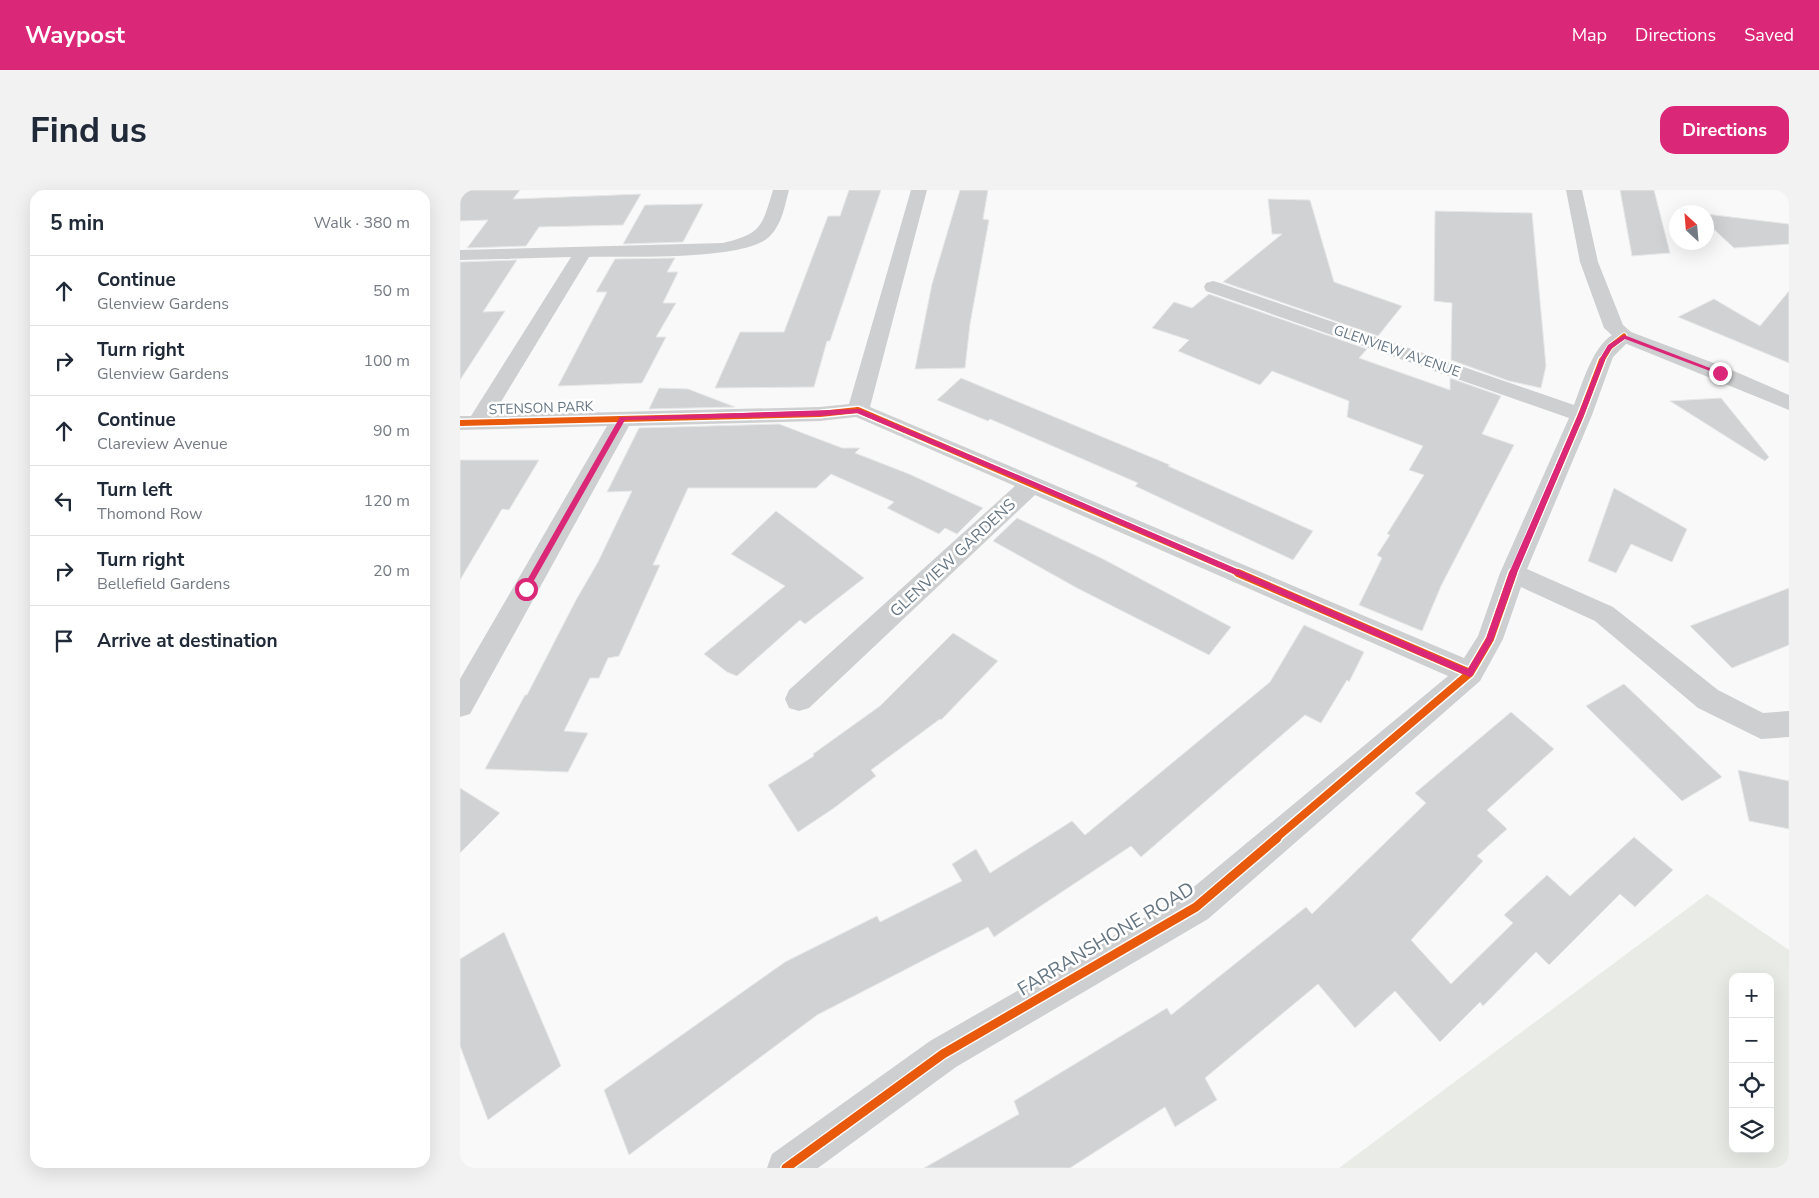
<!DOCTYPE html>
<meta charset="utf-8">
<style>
:root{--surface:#fff;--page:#f2f2f3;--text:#1f2937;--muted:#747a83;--line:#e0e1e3;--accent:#db2777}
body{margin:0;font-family:"Nunito Sans",sans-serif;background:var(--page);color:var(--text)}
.controls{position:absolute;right:15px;bottom:15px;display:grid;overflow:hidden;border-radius:10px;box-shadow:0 5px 20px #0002}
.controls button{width:45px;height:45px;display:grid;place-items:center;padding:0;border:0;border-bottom:1px solid var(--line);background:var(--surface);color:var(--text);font:25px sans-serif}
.compass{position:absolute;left:1209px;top:15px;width:45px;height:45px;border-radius:50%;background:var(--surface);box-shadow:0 5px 20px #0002;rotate:334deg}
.stop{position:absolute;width:15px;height:15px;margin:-11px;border:4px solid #db2777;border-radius:50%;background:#fff}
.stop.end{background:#db2777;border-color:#fff;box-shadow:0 1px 5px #0008}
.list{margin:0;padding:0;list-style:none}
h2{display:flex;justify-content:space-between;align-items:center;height:65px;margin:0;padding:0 20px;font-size:21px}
h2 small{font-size:16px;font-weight:400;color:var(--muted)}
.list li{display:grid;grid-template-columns:32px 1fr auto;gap:15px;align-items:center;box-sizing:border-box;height:70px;padding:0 20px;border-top:1px solid var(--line)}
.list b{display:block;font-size:19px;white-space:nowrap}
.list p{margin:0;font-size:16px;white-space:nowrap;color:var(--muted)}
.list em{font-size:16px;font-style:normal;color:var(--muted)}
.icon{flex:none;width:28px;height:28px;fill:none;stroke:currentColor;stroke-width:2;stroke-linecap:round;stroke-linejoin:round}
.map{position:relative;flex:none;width:1329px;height:978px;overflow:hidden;border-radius:15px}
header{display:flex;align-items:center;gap:30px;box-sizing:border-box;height:70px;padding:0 25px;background:var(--accent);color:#fff}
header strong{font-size:24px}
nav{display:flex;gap:28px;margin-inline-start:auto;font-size:18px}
.intro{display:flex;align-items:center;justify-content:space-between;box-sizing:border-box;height:120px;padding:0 30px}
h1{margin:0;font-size:35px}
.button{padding:12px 22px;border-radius:15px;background:var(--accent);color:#fff;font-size:18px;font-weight:700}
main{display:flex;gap:30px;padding:0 30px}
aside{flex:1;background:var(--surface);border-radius:15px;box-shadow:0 5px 20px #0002}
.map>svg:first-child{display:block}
.green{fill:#e8ebe6;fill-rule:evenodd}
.building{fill:#d0d2d3;stroke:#e8e8e8}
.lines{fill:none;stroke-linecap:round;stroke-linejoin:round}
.minor{fill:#cecfd0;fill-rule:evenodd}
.tertiary{fill:#cecfd0;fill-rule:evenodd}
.cycleway-far3-casing{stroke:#fff;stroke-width:7}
.cycleway-far2-casing{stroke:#fff;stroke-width:9}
.cycleway-far1-casing{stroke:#fff;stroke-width:11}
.cycleway-casing{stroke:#fff;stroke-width:12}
.cycleway-far3{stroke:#e8590c;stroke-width:5}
.cycleway-far2{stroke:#e8590c;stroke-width:6}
.cycleway-far1{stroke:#e8590c;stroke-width:8}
.cycleway{stroke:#e8590c;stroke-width:9}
.route{fill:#db2777}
.labels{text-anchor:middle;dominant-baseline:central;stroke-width:5;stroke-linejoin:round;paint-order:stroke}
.far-street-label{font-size:14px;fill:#657683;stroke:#fff}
.street-label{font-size:16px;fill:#657683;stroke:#fff}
.near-street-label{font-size:19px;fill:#657683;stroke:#fff}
</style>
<header>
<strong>Waypost</strong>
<nav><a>Map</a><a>Directions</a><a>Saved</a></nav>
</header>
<div class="intro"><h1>Find us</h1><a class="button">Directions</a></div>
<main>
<aside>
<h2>5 min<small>Walk · 380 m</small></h2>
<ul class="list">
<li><svg class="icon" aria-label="ahead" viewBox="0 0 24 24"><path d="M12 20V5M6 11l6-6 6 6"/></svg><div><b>Continue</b><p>Glenview Gardens</p></div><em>50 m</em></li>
<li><svg class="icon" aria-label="right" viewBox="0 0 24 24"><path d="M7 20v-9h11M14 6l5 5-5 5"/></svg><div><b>Turn right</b><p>Glenview Gardens</p></div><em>100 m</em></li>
<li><svg class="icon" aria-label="ahead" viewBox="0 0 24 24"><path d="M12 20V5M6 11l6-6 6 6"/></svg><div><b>Continue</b><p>Clareview Avenue</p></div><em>90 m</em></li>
<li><svg class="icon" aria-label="left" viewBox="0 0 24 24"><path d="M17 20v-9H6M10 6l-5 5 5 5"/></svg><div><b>Turn left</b><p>Thomond Row</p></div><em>120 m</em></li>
<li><svg class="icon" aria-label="right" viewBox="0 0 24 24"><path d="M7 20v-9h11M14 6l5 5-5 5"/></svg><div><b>Turn right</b><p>Bellefield Gardens</p></div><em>20 m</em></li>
<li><svg class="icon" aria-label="arrive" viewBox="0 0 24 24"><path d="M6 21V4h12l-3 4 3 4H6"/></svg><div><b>Arrive at destination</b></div></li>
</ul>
</aside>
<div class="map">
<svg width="1329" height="978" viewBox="0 0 1329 978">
<rect width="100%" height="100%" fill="#f9f9f9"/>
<path class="green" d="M 1247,704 L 1329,760 L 1329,978 L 879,978 ZM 1273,787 L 1310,787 L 1310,959 L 1273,959 Z"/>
<path class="building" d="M 0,0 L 60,0 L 53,9 L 181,4 L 163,35 L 79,37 L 66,56 L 7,58 L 28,30 L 0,31 Z
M 389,0 L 421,0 L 370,151 L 367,151 L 354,197 L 255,198 L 280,142 L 324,142 L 368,26 L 380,26 Z
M 500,0 L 528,0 L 523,29 L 529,30 L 510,134 L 505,178 L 455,179 L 472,94 Z
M 1160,0 L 1194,0 L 1210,63 L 1172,66 Z
M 808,9 L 850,10 L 874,92 L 942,116 L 918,146 L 763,92 L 822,44 L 812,44 Z
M 243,14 L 223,52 L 163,54 L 185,15 Z
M 975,21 L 1072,23 L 1086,176 L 1081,198 L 1049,191 L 991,170 L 992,113 L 974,111 Z
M 1246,24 L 1329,34 L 1329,54 L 1274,58 L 1246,32 Z
M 215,68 L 207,82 L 218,82 L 203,113 L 216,113 L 196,147 L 206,147 L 182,193 L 98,196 L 147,102 L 136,102 L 155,69 Z
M 57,70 L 23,122 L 45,121 L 0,190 L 0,72 Z
M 1329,101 L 1329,173 L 1218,127 L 1254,109 L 1300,136 Z
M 749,104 L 907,159 L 899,168 L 990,200 L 990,188 L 1041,206 L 1022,244 L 1054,255 L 981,396 L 962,441 L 899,415 L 922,368 L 917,365 L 930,345 L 927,344 L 964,285 L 949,280 L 963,256 L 887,227 L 889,211 L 812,181 L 800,195 L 718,161 L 729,150 L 692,138 L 714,112 L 732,118 Z
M 501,188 L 710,275 L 708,276 L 853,341 L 833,370 L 675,296 L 678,293 L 530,229 L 528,231 L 477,210 Z
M 199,198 L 228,199 L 275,217 L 189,219 Z
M 1261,208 L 1309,267 L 1305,271 L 1210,211 Z
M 319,234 L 382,258 L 400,258 L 395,263 L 449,284 L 523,318 L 497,344 L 485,338 L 479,344 L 427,318 L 434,312 L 371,284 L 356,298 L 228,298 L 193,375 L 200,375 L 159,466 L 148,468 L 139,488 L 130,488 L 104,541 L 128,543 L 108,582 L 25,579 L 65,505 L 67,505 L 116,410 L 138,372 L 172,301 L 147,302 L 179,238 Z
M 0,270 L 79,270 L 49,320 L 42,319 L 0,390 Z
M 1154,298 L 1227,339 L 1212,372 L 1171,354 L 1156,383 L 1128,371 Z
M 316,321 L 404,388 L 345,434 L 340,430 L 277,486 L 267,482 L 244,464 L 325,396 L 271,364 Z
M 557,328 L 643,369 L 771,437 L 749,465 L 617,398 L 533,351 Z
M 1329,398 L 1329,455 L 1272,478 L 1230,436 Z
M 844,435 L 904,462 L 889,492 L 887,490 L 861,533 L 845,525 L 681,667 L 671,656 L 534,747 L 528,737 L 357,825 L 169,965 L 144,900 L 325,772 L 417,726 L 420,732 L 502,691 L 492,674 L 516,659 L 530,683 L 612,631 L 625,645 L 810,492 Z
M 493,443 L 538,471 L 481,530 L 480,529 L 411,580 L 416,586 L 374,618 L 338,642 L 308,595 L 354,566 L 353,564 L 420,516 Z
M 1164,494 L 1203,531 L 1262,587 L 1222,611 L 1126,516 Z
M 1051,522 L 1094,559 L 1027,620 L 1047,639 L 1017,666 L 1023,671 L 951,750 L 991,794 L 1053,733 L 1044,725 L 1087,685 L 1110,706 L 1174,647 L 1213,680 L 1175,717 L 1160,704 L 1089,775 L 1076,762 L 1023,816 L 1020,812 L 980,852 L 935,801 L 895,838 L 858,794 L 745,888 L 757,910 L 715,937 L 705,917 L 610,978 L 464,978 L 559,924 L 554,911 L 707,818 L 711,825 L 846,717 L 852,724 L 966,613 L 955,603 Z
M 1278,580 L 1329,591 L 1329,639 L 1289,631 Z
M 0,598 L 40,623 L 0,663 Z
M 44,742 L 101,876 L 28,930 L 0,856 L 0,769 Z"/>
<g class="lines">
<path class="minor" d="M 313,0 L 329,0 C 325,15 322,34 310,46 C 287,71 166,66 129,67 L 33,225 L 360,217 L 389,214 L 451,0 L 467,0 L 410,217 L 1004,468 L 1018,446 L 1040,383 L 1109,228 L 746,101 L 744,97 L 746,93 L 753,91 L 760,93 L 1114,215 C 1123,193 1138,134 1171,142 L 1174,146 L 1153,167 L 1132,225 L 1067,379 L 1153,417 L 1258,500 L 1303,523 L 1329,521 L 1329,547 L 1301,549 L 1238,518 L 1135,431 L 1061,397 L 1043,449 L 1020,491 L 748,729 L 496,877 L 358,978 L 307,978 L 312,964 L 470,851 L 724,705 L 988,486 L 575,305 L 349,518 L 339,521 L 329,518 L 325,509 L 329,500 L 555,296 L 396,227 L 360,231 L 169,236 L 10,524 L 0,527 L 0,489 L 147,236 L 0,240 L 0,226 L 11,226 L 111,67 L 0,70 L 0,60 L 263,53 C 302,44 302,36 313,0 Z"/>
<path class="tertiary" d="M 1106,0 L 1122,0 L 1138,72 L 1163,135 L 1171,142 L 1267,178 L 1329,205 L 1329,220 L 1157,150 L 1144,138 L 1120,72 Z"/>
<defs>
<path id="cycleway-far3" d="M 1141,172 L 1150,157 L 1164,146"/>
<path id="cycleway-far2" d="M 0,233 L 360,224 L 398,220 L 781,384
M 1053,384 L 1121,225 L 1142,170"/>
<path id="cycleway-far1" d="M 778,383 L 1010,483
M 815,649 L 1010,483 L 1030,449 L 1053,383"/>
<path id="cycleway" d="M 326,978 L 483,864 L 736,717 L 817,648"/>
</defs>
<use href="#cycleway-far3" class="cycleway-far3-casing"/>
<use href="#cycleway-far2" class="cycleway-far2-casing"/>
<use href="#cycleway-far1" class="cycleway-far1-casing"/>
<use href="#cycleway" class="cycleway-casing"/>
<use href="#cycleway-far3" class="cycleway-far3"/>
<use href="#cycleway-far2" class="cycleway-far2"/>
<use href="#cycleway-far1" class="cycleway-far1"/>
<use href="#cycleway" class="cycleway"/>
</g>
<path class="route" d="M 1164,145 L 1263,183 L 1258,184 L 1165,149 L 1152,158 L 1146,167 L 1124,225 L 1057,383 L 1033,450 L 1012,486 L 1010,487 L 570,295 L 397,223 L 360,226 L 165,230 L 68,401 L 66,402 L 62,399 L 160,227 L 400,219 L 575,292 L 1008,479 L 1026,449 L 1049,383 L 1118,225 L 1141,167 L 1148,155 Z"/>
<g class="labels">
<g class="far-street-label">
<text transform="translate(937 161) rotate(19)">GLENVIEW AVENUE</text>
<text transform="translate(81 218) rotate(-2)">STENSON PARK</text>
</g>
<g class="street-label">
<text transform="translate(493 368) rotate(-43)">GLENVIEW GARDENS</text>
</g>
<g class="near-street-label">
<text transform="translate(646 749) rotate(-31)">FARRANSHONE ROAD</text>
</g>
</g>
</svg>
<div class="controls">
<button>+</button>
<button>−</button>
<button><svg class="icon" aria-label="locate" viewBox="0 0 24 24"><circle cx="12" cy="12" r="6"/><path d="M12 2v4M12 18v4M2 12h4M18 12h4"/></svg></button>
<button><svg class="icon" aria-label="layers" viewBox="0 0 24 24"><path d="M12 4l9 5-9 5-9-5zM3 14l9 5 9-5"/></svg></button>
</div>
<svg class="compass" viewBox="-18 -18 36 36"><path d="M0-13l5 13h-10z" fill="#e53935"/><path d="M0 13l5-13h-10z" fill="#747a83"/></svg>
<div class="stop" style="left:66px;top:399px"></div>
<div class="stop end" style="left:1260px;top:183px"></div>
</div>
</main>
